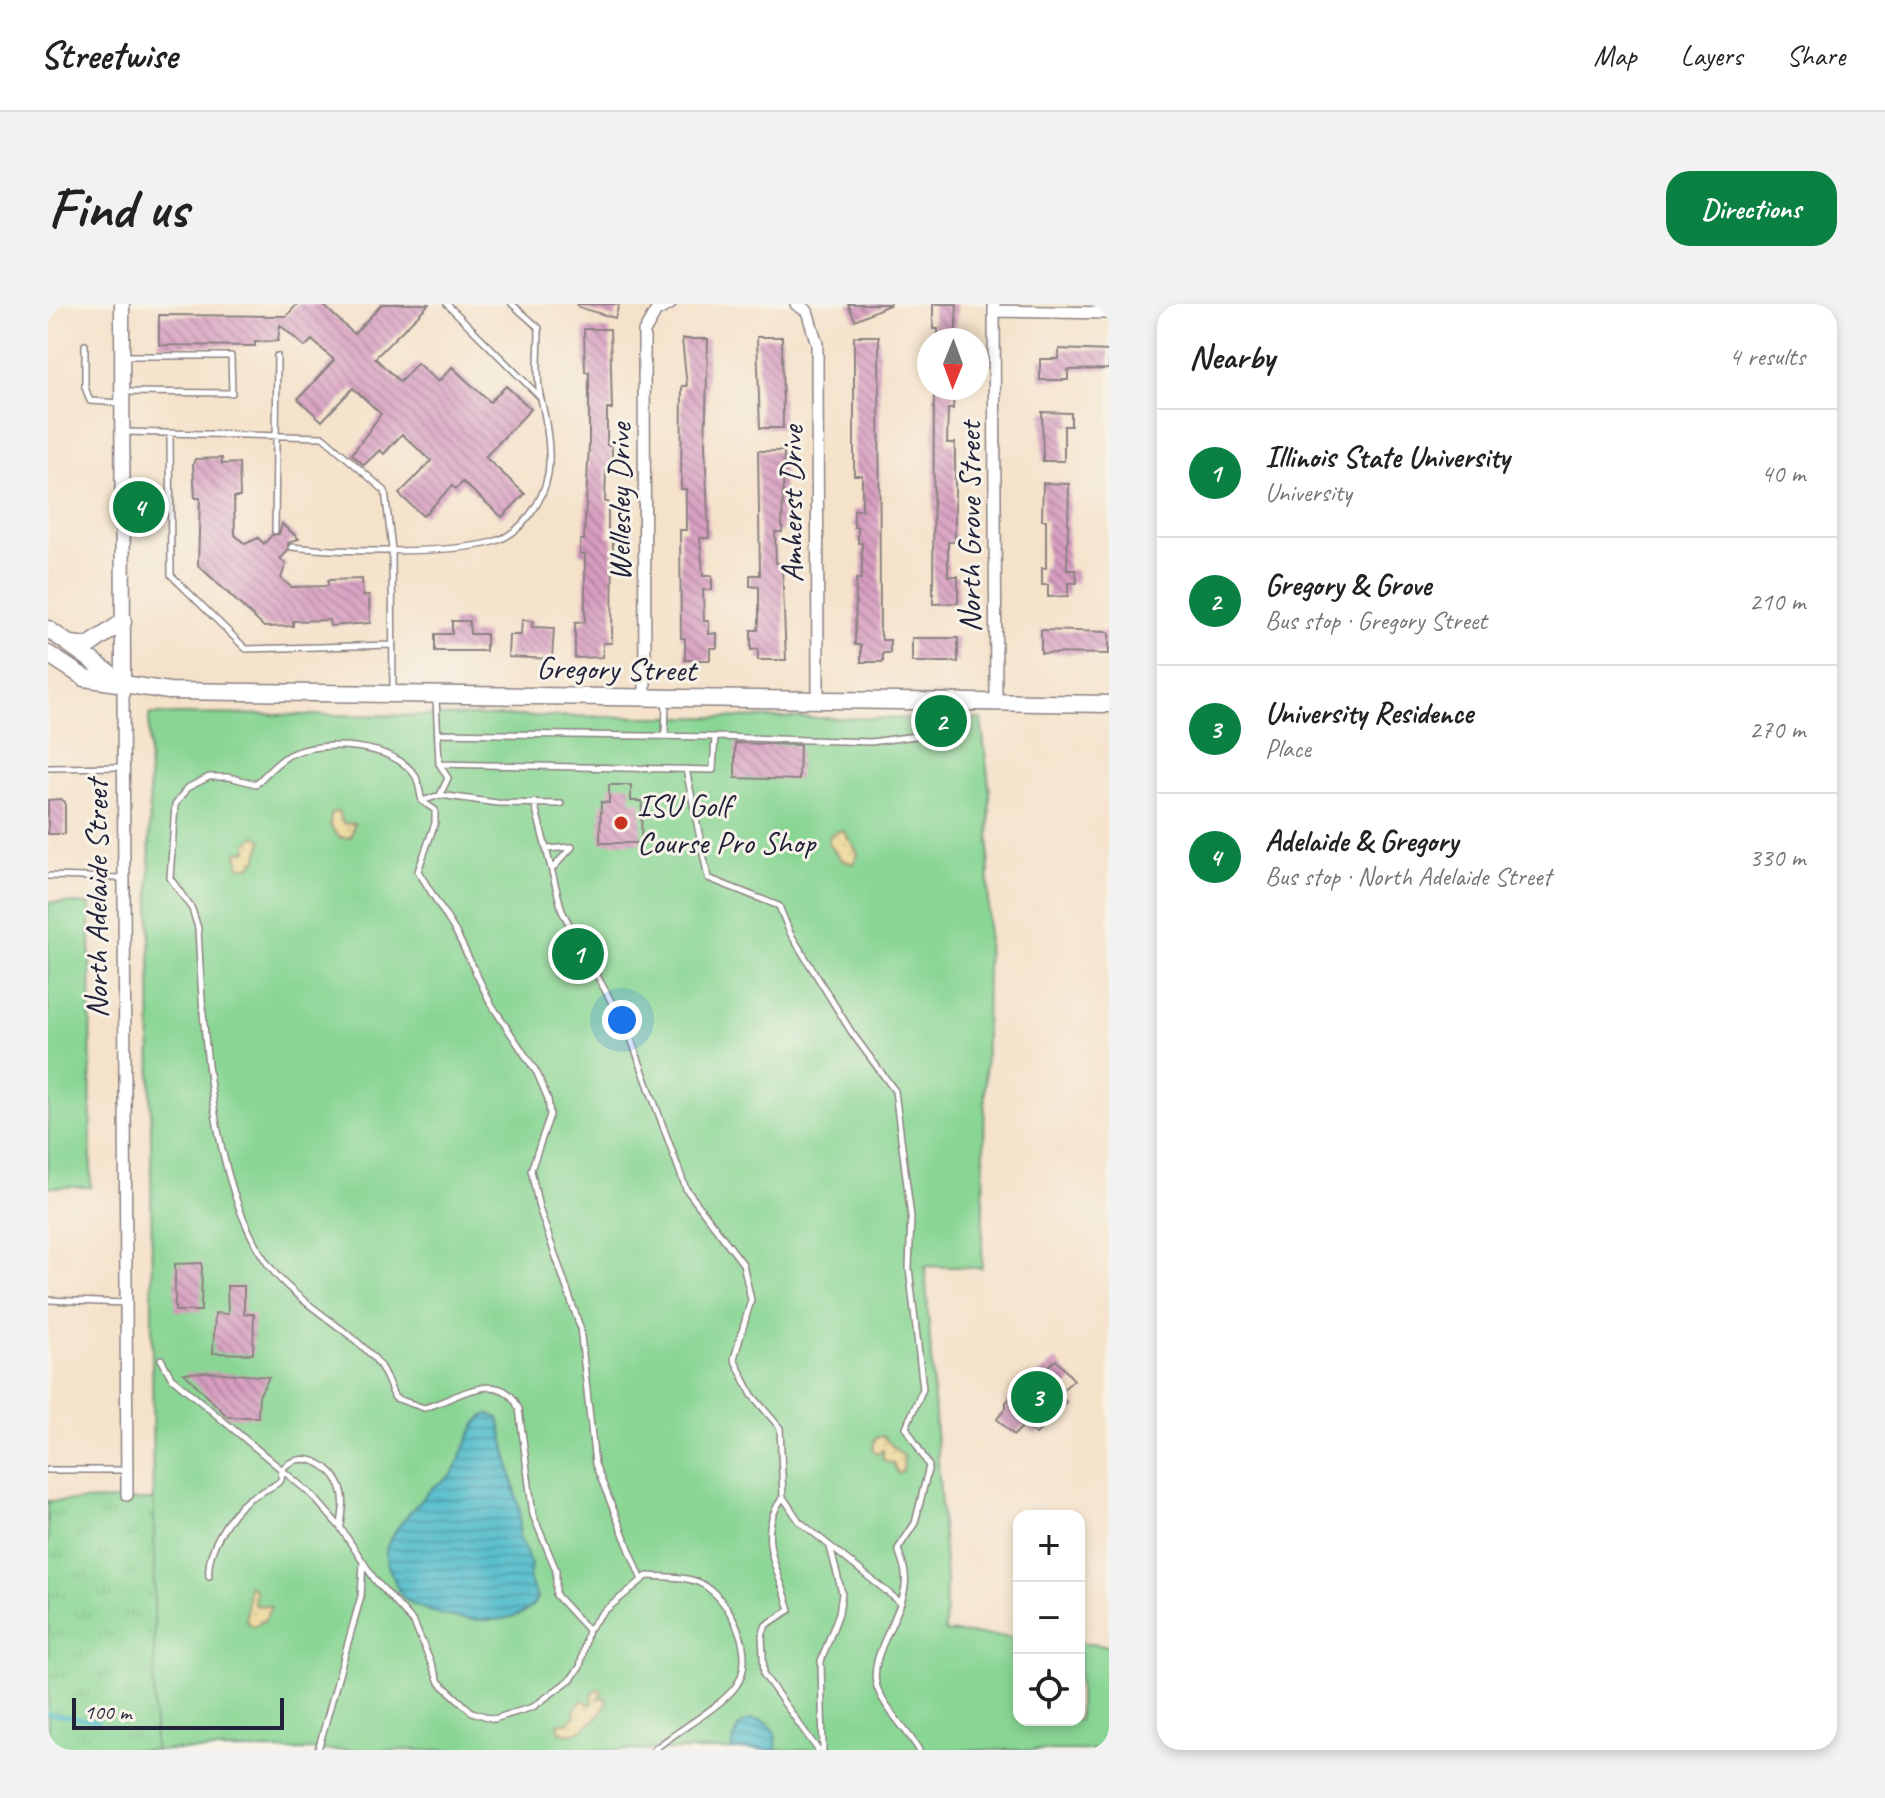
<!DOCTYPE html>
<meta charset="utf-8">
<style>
:root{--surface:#fff;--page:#f2f2f2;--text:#222;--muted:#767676;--line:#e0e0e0;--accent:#0b8043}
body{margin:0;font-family:Caveat,sans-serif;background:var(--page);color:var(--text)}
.controls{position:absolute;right:24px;bottom:24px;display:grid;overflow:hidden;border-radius:16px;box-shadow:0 4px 12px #0003}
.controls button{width:72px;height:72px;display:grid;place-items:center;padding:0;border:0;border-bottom:2px solid var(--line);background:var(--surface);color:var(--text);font:40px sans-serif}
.compass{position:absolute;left:869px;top:24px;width:72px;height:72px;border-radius:50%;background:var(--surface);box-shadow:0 4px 12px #0003;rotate:181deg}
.scale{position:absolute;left:24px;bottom:20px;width:212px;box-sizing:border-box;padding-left:8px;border:4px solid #22223b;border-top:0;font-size:22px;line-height:28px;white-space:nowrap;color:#22223b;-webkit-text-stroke:6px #f7f3e8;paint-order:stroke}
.you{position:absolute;left:574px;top:716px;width:28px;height:28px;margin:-20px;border:6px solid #fff;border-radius:50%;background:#1a73e8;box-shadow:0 0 0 12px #1a73e833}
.badge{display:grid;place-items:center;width:52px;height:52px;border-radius:50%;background:var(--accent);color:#fff;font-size:26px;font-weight:700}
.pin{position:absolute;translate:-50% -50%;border:4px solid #fff;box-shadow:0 2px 8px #0006}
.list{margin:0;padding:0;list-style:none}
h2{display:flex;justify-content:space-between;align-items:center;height:104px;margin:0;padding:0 32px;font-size:34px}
h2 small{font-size:26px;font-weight:400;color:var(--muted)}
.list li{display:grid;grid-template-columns:52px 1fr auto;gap:24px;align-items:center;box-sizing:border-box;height:128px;padding:0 32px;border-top:2px solid var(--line)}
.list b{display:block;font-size:30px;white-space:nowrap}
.list p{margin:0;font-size:26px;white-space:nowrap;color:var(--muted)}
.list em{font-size:26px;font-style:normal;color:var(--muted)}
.icon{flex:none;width:44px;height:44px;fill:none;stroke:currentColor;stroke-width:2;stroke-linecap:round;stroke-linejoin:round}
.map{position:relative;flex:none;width:1061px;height:1446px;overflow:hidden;border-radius:24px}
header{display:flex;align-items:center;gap:48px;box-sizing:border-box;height:112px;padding:0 40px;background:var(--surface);border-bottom:2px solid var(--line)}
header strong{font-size:38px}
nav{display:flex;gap:44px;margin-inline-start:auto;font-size:28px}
.intro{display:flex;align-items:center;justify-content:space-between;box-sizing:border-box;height:192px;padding:0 48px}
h1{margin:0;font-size:56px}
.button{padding:20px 36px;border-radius:24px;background:var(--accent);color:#fff;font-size:28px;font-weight:700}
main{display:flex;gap:48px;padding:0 48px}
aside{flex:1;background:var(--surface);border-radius:24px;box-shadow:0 4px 12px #0003}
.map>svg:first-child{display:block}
.green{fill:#89d694;stroke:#567c68;stroke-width:2}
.sand{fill:url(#sand-dots);stroke:#887e6c;stroke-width:2}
.park{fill:url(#park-tufts);stroke:#567c68;stroke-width:2}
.water{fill:url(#water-rules);stroke:#386e82;stroke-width:2}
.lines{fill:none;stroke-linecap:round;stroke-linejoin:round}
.stream{stroke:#4fbbca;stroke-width:4}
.building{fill:url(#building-back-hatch)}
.service-casing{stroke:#8c8282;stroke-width:8}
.minor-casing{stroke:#8c8282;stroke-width:14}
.tertiary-casing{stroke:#8c8282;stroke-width:17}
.secondary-casing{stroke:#8c8282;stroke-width:19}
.service{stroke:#fff;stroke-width:5}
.minor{stroke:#fff;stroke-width:11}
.tertiary{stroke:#fff;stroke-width:14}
.secondary{stroke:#fff;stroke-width:16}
.poi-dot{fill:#c8321e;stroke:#f7f3e8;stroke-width:3}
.labels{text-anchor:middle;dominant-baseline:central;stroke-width:6;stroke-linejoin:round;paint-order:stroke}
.street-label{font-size:32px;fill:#22223b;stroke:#f7f3e8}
.poi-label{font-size:32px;fill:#22223b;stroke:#f7f3e8;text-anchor:start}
</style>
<header>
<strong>Streetwise</strong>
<nav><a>Map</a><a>Layers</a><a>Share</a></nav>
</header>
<div class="intro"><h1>Find us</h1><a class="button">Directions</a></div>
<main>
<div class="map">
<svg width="1061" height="1446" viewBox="0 0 1061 1446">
<defs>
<pattern id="sand-dots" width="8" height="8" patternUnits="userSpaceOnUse" patternTransform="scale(2)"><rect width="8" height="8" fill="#eeda9e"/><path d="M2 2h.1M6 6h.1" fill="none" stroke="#ccbb89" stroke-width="1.8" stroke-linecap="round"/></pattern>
<pattern id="park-tufts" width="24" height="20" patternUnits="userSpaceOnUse" patternTransform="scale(2)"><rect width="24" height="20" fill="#89d694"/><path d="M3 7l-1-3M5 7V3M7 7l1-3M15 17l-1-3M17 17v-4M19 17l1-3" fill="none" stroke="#76b780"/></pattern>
<pattern id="water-rules" width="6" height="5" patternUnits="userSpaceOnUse" patternTransform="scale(2)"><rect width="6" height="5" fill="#4fbbca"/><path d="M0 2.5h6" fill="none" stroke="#4198a5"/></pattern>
<pattern id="building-back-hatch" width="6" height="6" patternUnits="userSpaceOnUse" patternTransform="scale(2)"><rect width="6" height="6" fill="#d79dc0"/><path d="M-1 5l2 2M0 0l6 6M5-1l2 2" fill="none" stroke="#ae809d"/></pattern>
</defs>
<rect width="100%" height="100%" fill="#f7f3e8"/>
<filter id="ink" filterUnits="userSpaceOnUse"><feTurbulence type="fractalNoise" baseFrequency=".0125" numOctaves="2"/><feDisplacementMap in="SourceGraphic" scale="16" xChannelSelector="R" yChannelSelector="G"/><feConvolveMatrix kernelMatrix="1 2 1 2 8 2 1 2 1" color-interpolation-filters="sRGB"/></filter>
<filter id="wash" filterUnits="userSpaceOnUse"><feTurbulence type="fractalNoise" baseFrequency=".006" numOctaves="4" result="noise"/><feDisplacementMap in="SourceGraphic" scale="32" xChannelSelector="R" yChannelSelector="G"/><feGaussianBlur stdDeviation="1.8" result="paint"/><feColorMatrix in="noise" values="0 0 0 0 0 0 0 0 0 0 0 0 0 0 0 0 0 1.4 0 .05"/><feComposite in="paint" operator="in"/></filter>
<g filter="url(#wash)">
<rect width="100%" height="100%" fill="#f5e2ca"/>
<path class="green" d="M 101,410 L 933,415 L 942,489 L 934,964 L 877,962 L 898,1277 L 897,1328 L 971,1334 L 971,1416 L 1031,1416 L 1031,1339 L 1061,1342 L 1061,1446 L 106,1446 Z
M 0,598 L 42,600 L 43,883 L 0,883 Z"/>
<path class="sand" d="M 290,507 L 295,519 L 306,520 L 303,533 L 292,534 L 282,522 L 283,510 Z
M 795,526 L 810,549 L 806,560 L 794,556 L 780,539 L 783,530 Z
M 208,532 L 214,536 L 210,553 L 202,563 L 192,563 L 189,548 L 199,546 L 199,539 Z
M 834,1132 L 856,1153 L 855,1167 L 850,1170 L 845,1159 L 835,1156 L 835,1146 L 829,1149 L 825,1146 L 827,1134 Z
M 201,1281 L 207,1285 L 206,1301 L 223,1302 L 217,1316 L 205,1322 L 198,1317 Z
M 551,1385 L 554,1387 L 551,1395 L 556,1392 L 559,1399 C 551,1414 531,1435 512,1428 L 510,1419 L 519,1419 L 527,1412 L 526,1407 L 534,1396 L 543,1401 L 545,1388 Z"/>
<path class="park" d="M 106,1196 L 106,1446 L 0,1446 L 0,1197 Z"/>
<path class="water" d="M 441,1110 L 451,1114 L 472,1207 L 471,1231 L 483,1261 L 481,1275 L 489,1294 C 474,1331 378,1315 355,1293 C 349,1287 348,1278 344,1271 C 340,1262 335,1252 339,1242 C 347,1223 370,1199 384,1184 C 390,1178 399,1176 404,1170 C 415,1156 423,1113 441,1110 Z
M 701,1416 C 722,1414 730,1426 728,1446 L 683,1446 L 690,1423 Z"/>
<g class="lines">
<path class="stream" d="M 0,1410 L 50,1417"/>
</g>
<g id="blocks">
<path class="building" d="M 249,0 L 274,0 L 306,30 L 334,0 L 381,0 L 327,54 L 352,78 L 369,59 L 390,78 L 404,63 L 442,98 L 458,82 L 483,105 L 437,153 L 477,190 L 454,213 L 415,178 L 408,185 L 404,182 L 375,212 L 351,190 L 383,157 L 354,130 L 336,150 L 332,146 L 316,161 L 304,150 L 333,110 L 305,84 L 274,117 L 250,95 L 286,56 L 264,36 L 257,43 L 232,21 L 230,37 L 207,38 L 207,42 L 111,41 L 111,11 L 239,12 Z
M 530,0 L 571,0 L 567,14 L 530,3 Z
M 800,0 L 843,0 L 807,16 Z
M 885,0 L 909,0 L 907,36 L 890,36 L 890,25 L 885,25 Z
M 536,25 L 562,25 L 564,105 L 559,105 L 559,141 L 564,141 L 564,163 L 558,163 L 557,198 L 560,198 L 560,232 L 565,232 L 564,339 L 555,339 L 555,353 L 527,354 L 527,319 L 537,318 L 537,250 L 532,250 L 532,236 L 536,236 L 541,140 L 541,68 L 537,68 Z
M 806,32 L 831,32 L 832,325 L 834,336 L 842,336 L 842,349 L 835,349 L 835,358 L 813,358 L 813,341 L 807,341 L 808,275 L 813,275 L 814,266 L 814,239 L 810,239 L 810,223 L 806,223 L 806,206 L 814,206 L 814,171 L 806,171 Z
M 709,33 L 734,33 L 735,124 L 712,124 Z
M 634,35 L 660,35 L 657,142 L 661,234 L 652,234 L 655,272 L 664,272 L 664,286 L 655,286 L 656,317 L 661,317 L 661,330 L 669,329 L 669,344 L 662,344 L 662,356 L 637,356 L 637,334 L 633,334 L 632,226 L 638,226 L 638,185 L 633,185 L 634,82 L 639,82 Z
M 1011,45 L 1061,47 L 1061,65 L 1020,66 L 1020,76 L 992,76 L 992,55 L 1011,55 Z
M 886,84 L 906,84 L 905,105 L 900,105 L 899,139 L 907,139 L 907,238 L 900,238 L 900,272 L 910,272 L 910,299 L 885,300 Z
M 994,108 L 1023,109 L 1023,122 L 1016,122 L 1016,157 L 995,157 Z
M 710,147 L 736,147 L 734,228 L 727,228 L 728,259 L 734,259 L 738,356 L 710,356 L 710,345 L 703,346 L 703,326 L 710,326 L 711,317 L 711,283 L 702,282 L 702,271 L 712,271 Z
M 174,154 L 174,160 L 191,159 L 192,193 L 186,193 L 187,231 L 197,240 L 210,234 L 216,240 L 224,231 L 231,230 L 234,220 L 251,235 L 240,239 L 240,247 L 232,255 L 238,260 L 233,274 L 243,283 L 280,282 L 280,276 L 314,275 L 315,292 L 321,291 L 322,319 L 282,322 L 281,316 L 245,317 L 245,322 L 216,323 L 150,261 L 152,194 L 147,194 L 145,161 L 147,155 Z
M 995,179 L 1021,180 L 1019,266 L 1028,266 L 1029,279 L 1020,279 L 1020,292 L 1000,293 L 1000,281 L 994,281 L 994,264 L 998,264 L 998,216 L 994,216 Z
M 474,316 L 485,317 L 484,323 L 506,324 L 504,355 L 460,353 L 461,331 L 473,331 Z
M 404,317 L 421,317 L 422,330 L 438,330 L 438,347 L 387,347 L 387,330 L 404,330 Z
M 993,326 L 1061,328 L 1061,350 L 993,349 Z
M 864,334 L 910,334 L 910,358 L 864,358 Z
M 687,439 L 752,441 L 751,476 L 687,474 Z
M 561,481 L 583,481 L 583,497 L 594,497 L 593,539 L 552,539 L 553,498 L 561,499 Z
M 13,495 L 17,498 L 17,530 L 0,530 L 0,496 Z
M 154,959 L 153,1007 L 127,1007 L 127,960 Z
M 179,982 L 196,982 L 196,1010 L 206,1010 L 205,1050 L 165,1049 L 167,1009 L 180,1010 Z
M 1008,1056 L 1026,1076 L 1011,1089 L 1018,1098 L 993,1118 L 997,1122 L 988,1130 L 976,1121 L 966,1131 L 949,1115 L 958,1104 L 958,1098 Z
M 165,1068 L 221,1073 L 211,1092 L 210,1113 L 180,1113 L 136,1069 Z"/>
</g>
</g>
<g filter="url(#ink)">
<use href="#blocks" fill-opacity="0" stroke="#8c8282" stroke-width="2"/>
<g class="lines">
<defs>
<path id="service" d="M 399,0 L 492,93
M 37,41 L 37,83 L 42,97 L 74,99
M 75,52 L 183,52 L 184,89 L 75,88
M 77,128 L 275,133 L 337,187 L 344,245 L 345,389
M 122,129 L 123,271 L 198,345 L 343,341
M 227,227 L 229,52
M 244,243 C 291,248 401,250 445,238 C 474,230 495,198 500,170 C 504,144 498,115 492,91 C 488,71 491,45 491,24 L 464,0
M 388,395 L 391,460 L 665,466 L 667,433 L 390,429
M 617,432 L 618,398
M 667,433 L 823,438 L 904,427
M 0,464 L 75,463
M 638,465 L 660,574 L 731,602 L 742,629 L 804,729 L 847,787 L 863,913 L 861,964 L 875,1085 L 858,1123 L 881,1162 L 867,1219 L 850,1245 C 854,1257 859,1269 857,1282 C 854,1312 819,1353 829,1383 C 837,1406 859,1425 871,1446
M 392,491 L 400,474 L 392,461
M 375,498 L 387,506 L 387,519 L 370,567 L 409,630 L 443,700 L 489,769 L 500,795 L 502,811 L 483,866 L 491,904 L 532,1023 L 547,1160 L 593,1274
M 486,498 L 514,607 L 582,732 L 638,885 L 695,960 L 703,996 L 686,1055 L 704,1091 L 732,1124 L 735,1193 L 751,1217 L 853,1299
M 499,545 L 523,543
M 505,564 L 524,543
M 0,572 L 75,574
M 0,996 L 77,999
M 113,1055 L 123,1073 L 264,1191 L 292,1223 L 327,1276 L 366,1319 L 391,1378 L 424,1408 L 446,1415 L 485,1403 L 523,1375 L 532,1363 L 540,1326 L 508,1291 L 508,1266 L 485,1211 L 471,1105 C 453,1061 407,1096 376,1104 L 347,1094 C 341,1081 337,1067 328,1056 C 296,1020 247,999 219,959 C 162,877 155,723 150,624 L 144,605 L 122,574 L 127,501 L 139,484 L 161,473 L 181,473 L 208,480 C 218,470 229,458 241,451 C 273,435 348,439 368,473 C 371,480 372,490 374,497 L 392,491 L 449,499 L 513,500
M 0,1166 L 78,1166
M 735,1193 C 706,1231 731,1266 742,1306 L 718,1321 L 714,1331 L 716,1371 L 770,1446
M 161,1272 C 158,1247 181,1210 201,1195 C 211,1188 224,1185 233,1176 L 234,1165 C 254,1145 283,1159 293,1184 C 298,1196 294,1210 293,1222
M 540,1326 L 554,1309 L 599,1272 C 616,1273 639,1272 654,1280 C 683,1296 710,1351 688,1382 C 672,1404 628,1427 606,1446
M 270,1446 L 313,1292 L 315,1259
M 775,1446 L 773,1357 L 791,1309 L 794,1289 L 782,1243"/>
<path id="minor" d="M 748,0 L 759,7 L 769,40 L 770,395
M 946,0 L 948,398
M 946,7 L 1061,9
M 75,379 L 79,1191
M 597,393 L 596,28 L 608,7 L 622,0"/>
<path id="tertiary" d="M 74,0 L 75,379"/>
<path id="secondary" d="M 0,325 L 74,378
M 23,340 L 40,342 L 75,318
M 0,350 L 37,374 L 121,387 L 1061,400"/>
</defs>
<use href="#service" class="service-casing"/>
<use href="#minor" class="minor-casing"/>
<use href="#tertiary" class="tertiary-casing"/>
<use href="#secondary" class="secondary-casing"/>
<use href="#service" class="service"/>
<use href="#minor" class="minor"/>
<use href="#tertiary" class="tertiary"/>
<use href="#secondary" class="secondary"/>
</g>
</g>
<circle class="poi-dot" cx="573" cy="519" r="8"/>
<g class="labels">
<g class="street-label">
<text transform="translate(571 198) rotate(-90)">Wellesley Drive</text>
<text transform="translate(743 200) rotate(-90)">Amherst Drive</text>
<text transform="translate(921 223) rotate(-90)">North Grove Street</text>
<text transform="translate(568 365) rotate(1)">Gregory Street</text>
<text transform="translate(48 595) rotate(-90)">North Adelaide Street</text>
</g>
<g class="poi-label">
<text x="589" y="501">ISU Golf<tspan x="589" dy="37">Course Pro Shop</tspan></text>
</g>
</g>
</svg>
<div class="controls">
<button>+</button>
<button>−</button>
<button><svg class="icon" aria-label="locate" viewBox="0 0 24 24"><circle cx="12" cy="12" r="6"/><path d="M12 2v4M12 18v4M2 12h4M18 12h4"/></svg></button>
</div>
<svg class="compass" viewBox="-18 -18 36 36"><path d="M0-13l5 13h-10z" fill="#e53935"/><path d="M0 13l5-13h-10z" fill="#767676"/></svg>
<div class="scale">100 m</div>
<div class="you"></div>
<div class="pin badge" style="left:530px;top:650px">1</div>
<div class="pin badge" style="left:893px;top:417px">2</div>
<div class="pin badge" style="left:989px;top:1093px">3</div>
<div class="pin badge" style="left:91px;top:203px">4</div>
</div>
<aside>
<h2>Nearby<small>4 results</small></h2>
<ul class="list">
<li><span class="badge">1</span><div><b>Illinois State University</b><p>University</p></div><em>40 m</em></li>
<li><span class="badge">2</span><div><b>Gregory &amp; Grove</b><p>Bus stop · Gregory Street</p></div><em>210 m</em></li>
<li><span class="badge">3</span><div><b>University Residence</b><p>Place</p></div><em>270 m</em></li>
<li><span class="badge">4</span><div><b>Adelaide &amp; Gregory</b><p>Bus stop · North Adelaide Street</p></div><em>330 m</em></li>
</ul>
</aside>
</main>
